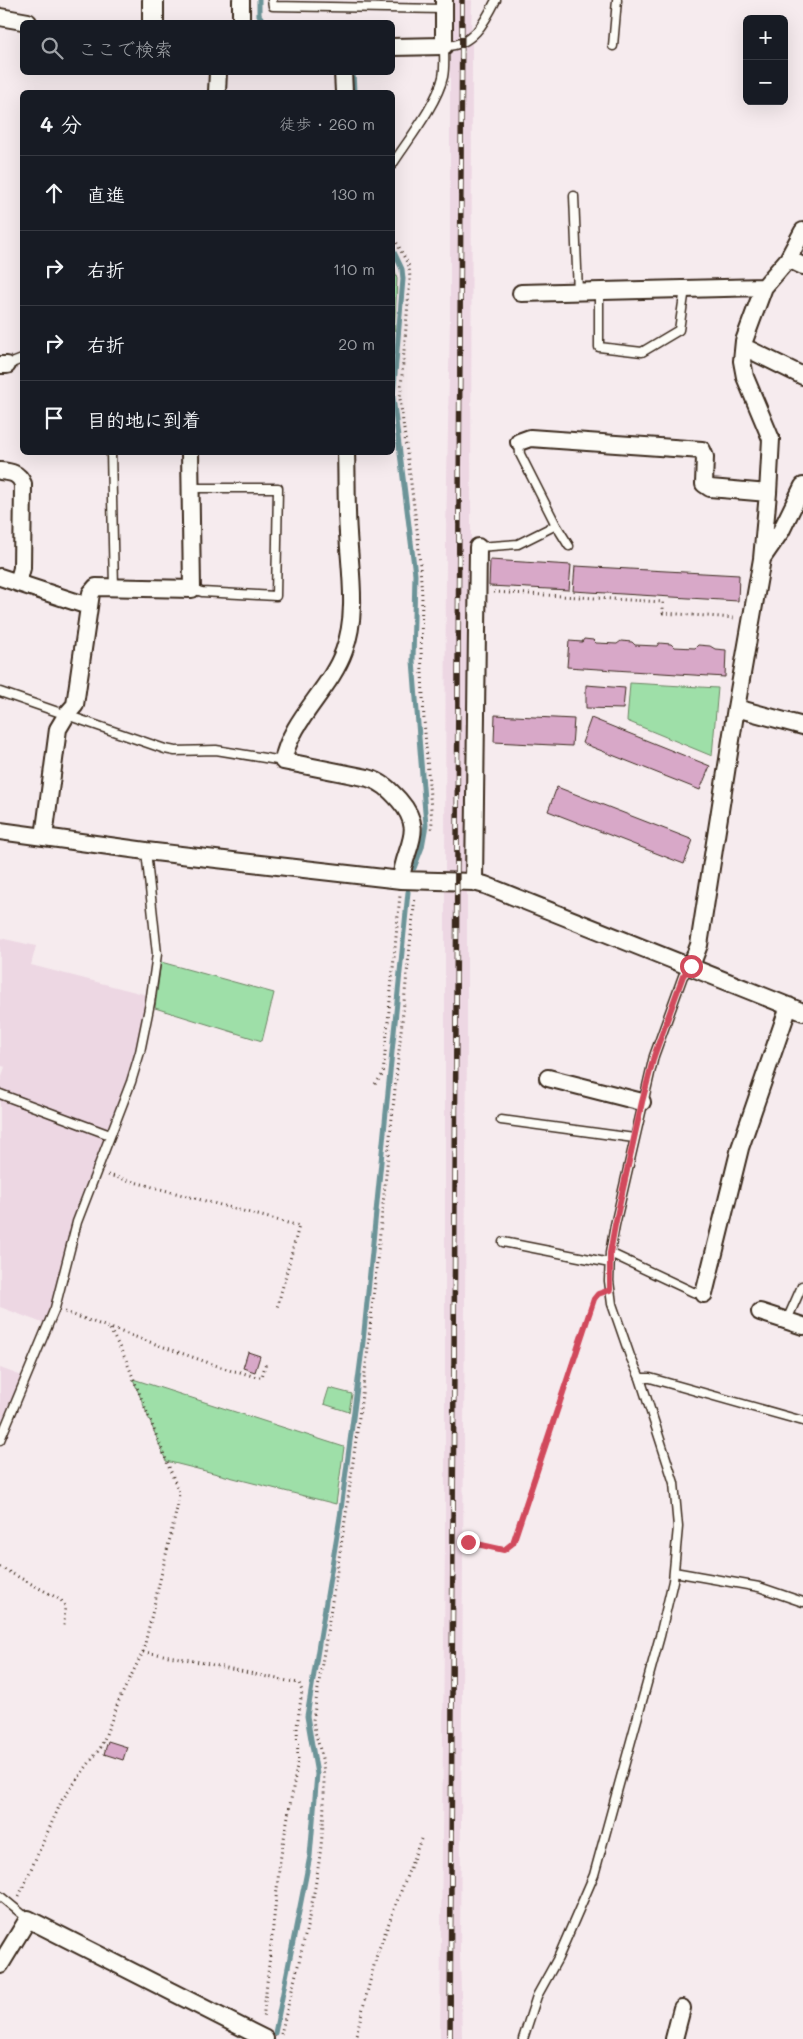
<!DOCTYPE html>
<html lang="ja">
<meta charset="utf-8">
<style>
:root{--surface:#171b24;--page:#20242c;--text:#f1f3f6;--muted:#9ea1a6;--line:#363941}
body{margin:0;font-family:Mali,"Klee One",sans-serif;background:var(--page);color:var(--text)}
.controls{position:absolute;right:15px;top:15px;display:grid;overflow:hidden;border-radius:8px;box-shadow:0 5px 20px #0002}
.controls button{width:45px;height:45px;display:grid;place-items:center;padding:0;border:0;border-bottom:1px solid var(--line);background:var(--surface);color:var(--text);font:25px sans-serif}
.stop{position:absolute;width:15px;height:15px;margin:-11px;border:4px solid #d1495b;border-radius:50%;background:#fff}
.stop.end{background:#d1495b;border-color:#fff;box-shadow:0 1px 5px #0008}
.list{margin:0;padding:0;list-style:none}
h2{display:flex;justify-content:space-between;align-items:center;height:65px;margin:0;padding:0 20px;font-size:21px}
h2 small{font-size:16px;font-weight:400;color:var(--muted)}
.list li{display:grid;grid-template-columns:32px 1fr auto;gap:15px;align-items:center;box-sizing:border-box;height:75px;padding:0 20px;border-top:1px solid var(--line)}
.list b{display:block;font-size:19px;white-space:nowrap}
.list em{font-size:16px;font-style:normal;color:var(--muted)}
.icon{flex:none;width:28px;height:28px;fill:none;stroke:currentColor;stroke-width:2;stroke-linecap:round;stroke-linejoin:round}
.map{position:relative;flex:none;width:803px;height:2039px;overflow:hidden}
.search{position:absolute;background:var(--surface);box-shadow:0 5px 20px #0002;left:20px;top:20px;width:375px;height:55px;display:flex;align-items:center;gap:12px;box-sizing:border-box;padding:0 18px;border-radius:8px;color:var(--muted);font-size:19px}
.panel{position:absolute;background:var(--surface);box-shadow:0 5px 20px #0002;left:20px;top:90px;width:375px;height:365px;border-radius:8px}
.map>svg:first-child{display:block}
.built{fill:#edd7e3}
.green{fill:#9edfa8;stroke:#6c8463}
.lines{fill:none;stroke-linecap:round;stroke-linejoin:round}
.stream{stroke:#6c9498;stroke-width:5}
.building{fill:#d8a8c8;stroke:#3b2a1e}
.service-casing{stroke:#3b2a1e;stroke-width:11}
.minor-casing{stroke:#3b2a1e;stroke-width:20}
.tertiary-casing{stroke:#3b2a1e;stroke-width:24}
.path{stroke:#3b2a1e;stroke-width:3;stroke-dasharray:1 4;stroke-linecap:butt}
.service{stroke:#fdfcf7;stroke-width:8}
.minor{stroke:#fdfcf7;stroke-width:16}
.tertiary{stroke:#fdfcf7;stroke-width:20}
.rail-casing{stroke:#3b2a1e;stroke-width:5.5}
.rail{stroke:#fdfcf7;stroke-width:4;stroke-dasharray:11;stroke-linecap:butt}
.route{stroke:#d1495b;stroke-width:6}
</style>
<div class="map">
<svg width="803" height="2039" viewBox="0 0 803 2039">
<rect width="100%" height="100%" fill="#f6ebee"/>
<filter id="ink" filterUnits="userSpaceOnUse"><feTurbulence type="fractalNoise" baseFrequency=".02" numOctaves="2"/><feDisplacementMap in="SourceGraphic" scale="10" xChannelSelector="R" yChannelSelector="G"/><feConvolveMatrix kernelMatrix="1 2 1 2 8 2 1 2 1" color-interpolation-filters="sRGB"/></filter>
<g filter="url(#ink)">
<path class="built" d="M 451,0 L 472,0 L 471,33 L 451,43 Z
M 472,43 L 471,539 L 467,873 L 465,877 L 445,876 L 446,535 L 450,319 L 450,53 Z
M 445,889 L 460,889 L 467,891 L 467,1042 L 460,1951 L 462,2039 L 440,2039 L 445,1542 Z
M 0,938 L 36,946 L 31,965 L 147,995 L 129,1079 L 108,1129 L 17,1096 L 13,1103 L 59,1118 L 105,1137 L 78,1203 L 69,1237 L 61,1278 L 45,1324 L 0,1307 L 0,1083 L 5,1067 L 0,1065 Z
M 0,1368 L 22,1376 L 1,1423 L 0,1423 Z"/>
<path class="green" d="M 393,260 L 397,279 L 394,340 L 392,340 Z
M 630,683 L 718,688 L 712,756 L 627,721 Z
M 161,962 L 274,993 L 262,1041 L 155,1008 Z
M 133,1379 L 344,1447 L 336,1504 L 166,1461 Z
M 329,1388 L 352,1394 L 349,1412 L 324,1404 Z"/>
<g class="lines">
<path class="stream" d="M 259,0 L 259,15 L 264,22
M 353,72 L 354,92
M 392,248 L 402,269 L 403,279 L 393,397 L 415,574 L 413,661 L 426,825 L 422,847 L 414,868
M 275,2033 L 310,1856 L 317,1774 L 307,1716 L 340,1517 L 363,1342 L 408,892"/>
</g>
<path class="building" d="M 490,560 L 571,565 L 569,590 L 489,586 Z
M 575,566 L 739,575 L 738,601 L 573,591 Z
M 584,639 L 593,640 L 596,643 L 617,644 L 621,641 L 632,642 L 635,645 L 657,646 L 659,643 L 671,644 L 674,647 L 695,648 L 698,645 L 710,646 L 715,649 L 726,650 L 725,677 L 567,667 L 569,641 L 582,642 Z
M 586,685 L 625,688 L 623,709 L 586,708 Z
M 495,715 L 574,719 L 572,746 L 494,742 Z
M 591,718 L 710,766 L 700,790 L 582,743 Z
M 557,787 L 693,840 L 684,864 L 548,811 Z
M 248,1352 L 260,1356 L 255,1372 L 243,1368 Z
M 108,1741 L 127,1747 L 123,1760 L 104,1754 Z"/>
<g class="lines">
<defs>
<path id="service" d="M 272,0 L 273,6 L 443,9
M 613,46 L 617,0
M 392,165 C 408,140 437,104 443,77 C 445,67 444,56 444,46 C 472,47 485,22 496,0
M 574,196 L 578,292
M 599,291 L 599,347 L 642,352 L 679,330 L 685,289
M 7,365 L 22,359
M 111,452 L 114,587
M 191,488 L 278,488 L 276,596 L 202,592 L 192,589
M 556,525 L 569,546
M 478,547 L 518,544 L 556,525 L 520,454 L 519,442
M 0,692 L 165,749 L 175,751 L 216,750 L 283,761
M 0,1094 L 110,1135
M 501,1120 L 634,1138
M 503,1242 L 610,1263
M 610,1253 L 693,1292 L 704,1294
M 787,1320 L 802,1286
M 640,1378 L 650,1378 L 803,1421
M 0,1440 L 55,1308 L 77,1222 L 131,1082 L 140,1052 L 150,1003 L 157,954 L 146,851
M 674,1572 L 759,1587 L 803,1602
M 0,1896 L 28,1919
M 523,2039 L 537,1996 L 558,1958 L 594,1875 L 660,1636 L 673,1581 L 678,1527 L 674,1483 L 640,1378 L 630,1356 L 612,1304 L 609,1281 L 610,1253 L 615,1225 L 654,1056 L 683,976 L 691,966"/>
<path id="minor" d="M 241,0 L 241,22
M 0,17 L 28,22
M 392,47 L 444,46 L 444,0
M 343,72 L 344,92
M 217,92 L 218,72
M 788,259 L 803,266
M 521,293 L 764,287
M 744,347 L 803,376
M 0,365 L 7,365
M 519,442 L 530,438 L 702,450 L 705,457 L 704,484 L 710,488 L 768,493
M 346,452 C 347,479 346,506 348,533 C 350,571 358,614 344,651 C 330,690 291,719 283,761 L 368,778 C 382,782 389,789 399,800 C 427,832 404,845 401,880
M 0,471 C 11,472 19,473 23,484 L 22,568 L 18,583
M 763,557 L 781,531 L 803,486
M 0,577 L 88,606
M 736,708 L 803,726
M 0,831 L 146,851 L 401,880 L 474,882 L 485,885 L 803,1012
M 44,837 L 58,729 L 67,714 L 75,705 L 91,593 L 96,587 L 192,589 L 190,452
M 474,882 L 478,547
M 691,966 L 699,945 L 736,708 L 762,559 L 768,493 L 771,439 L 745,377 L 742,361 L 744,341 L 764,287 L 788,259 L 803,231
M 548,1078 L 642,1102
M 704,1294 L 740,1148 L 789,1006
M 760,1312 L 803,1326
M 0,1965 L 28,1919 L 265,2039
M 674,2039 L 682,2008"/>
<path id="tertiary" d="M 153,22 L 153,0"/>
</defs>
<use href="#service" class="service-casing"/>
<use href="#minor" class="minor-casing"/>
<use href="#tertiary" class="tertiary-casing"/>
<path class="path" d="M 392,234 L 409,266 L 410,279 L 400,399 L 418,537 L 422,596 L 421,648 L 424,720 L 432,822 L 431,830
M 494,592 L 663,602 L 663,613 L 735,618
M 375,1084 L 383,1074 L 400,895
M 108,1175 L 299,1226 L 277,1308
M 65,1312 L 232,1371 C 243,1371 252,1378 262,1377 L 266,1362
M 468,1542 L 504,1550 L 513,1543 L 594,1299 L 598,1295
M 0,1567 L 61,1600 L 65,1606 L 64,1626
M 143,1652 C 196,1659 247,1674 299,1683 L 302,1691 L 297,1726 L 298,1760 L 280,1861 L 263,2020
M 19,1896 L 62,1800 L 101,1747 L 120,1698 L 143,1652 L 178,1504 L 179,1492 L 126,1360 L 110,1329
M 281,2034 C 302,1948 330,1854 323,1764 C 321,1750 315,1735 313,1720 L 346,1514 L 367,1357 L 415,897
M 355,2039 L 377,1954 L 421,1839"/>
<use href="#service" class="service"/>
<use href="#minor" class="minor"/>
<use href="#tertiary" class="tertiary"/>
<defs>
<path id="rail" d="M 450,2039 L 462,0"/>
</defs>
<use href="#rail" class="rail-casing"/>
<use href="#rail" class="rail"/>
</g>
</g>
<g class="lines" filter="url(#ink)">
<path class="route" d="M 468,1542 L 504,1550 L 513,1543 L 594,1299 L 598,1294 L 610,1290 L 610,1253 L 615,1225 L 642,1102 L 654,1056 L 683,976 L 691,966"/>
</g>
</svg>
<div class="controls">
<button>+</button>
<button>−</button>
</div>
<div class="stop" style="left:691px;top:966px"></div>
<div class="stop end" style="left:468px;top:1542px"></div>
<div class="search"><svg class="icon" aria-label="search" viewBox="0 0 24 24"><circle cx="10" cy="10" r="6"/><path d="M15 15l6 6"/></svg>ここで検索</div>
<section class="panel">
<h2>4 分<small>徒歩 · 260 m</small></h2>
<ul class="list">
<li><svg class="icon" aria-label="ahead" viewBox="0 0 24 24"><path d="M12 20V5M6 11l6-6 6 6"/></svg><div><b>直進</b></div><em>130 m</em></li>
<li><svg class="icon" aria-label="right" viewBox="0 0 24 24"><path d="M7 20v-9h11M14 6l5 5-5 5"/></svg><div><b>右折</b></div><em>110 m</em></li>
<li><svg class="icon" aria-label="right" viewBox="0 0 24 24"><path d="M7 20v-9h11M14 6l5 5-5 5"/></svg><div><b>右折</b></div><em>20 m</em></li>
<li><svg class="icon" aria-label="arrive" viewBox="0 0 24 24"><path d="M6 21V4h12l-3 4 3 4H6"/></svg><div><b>目的地に到着</b></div></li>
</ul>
</section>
</div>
